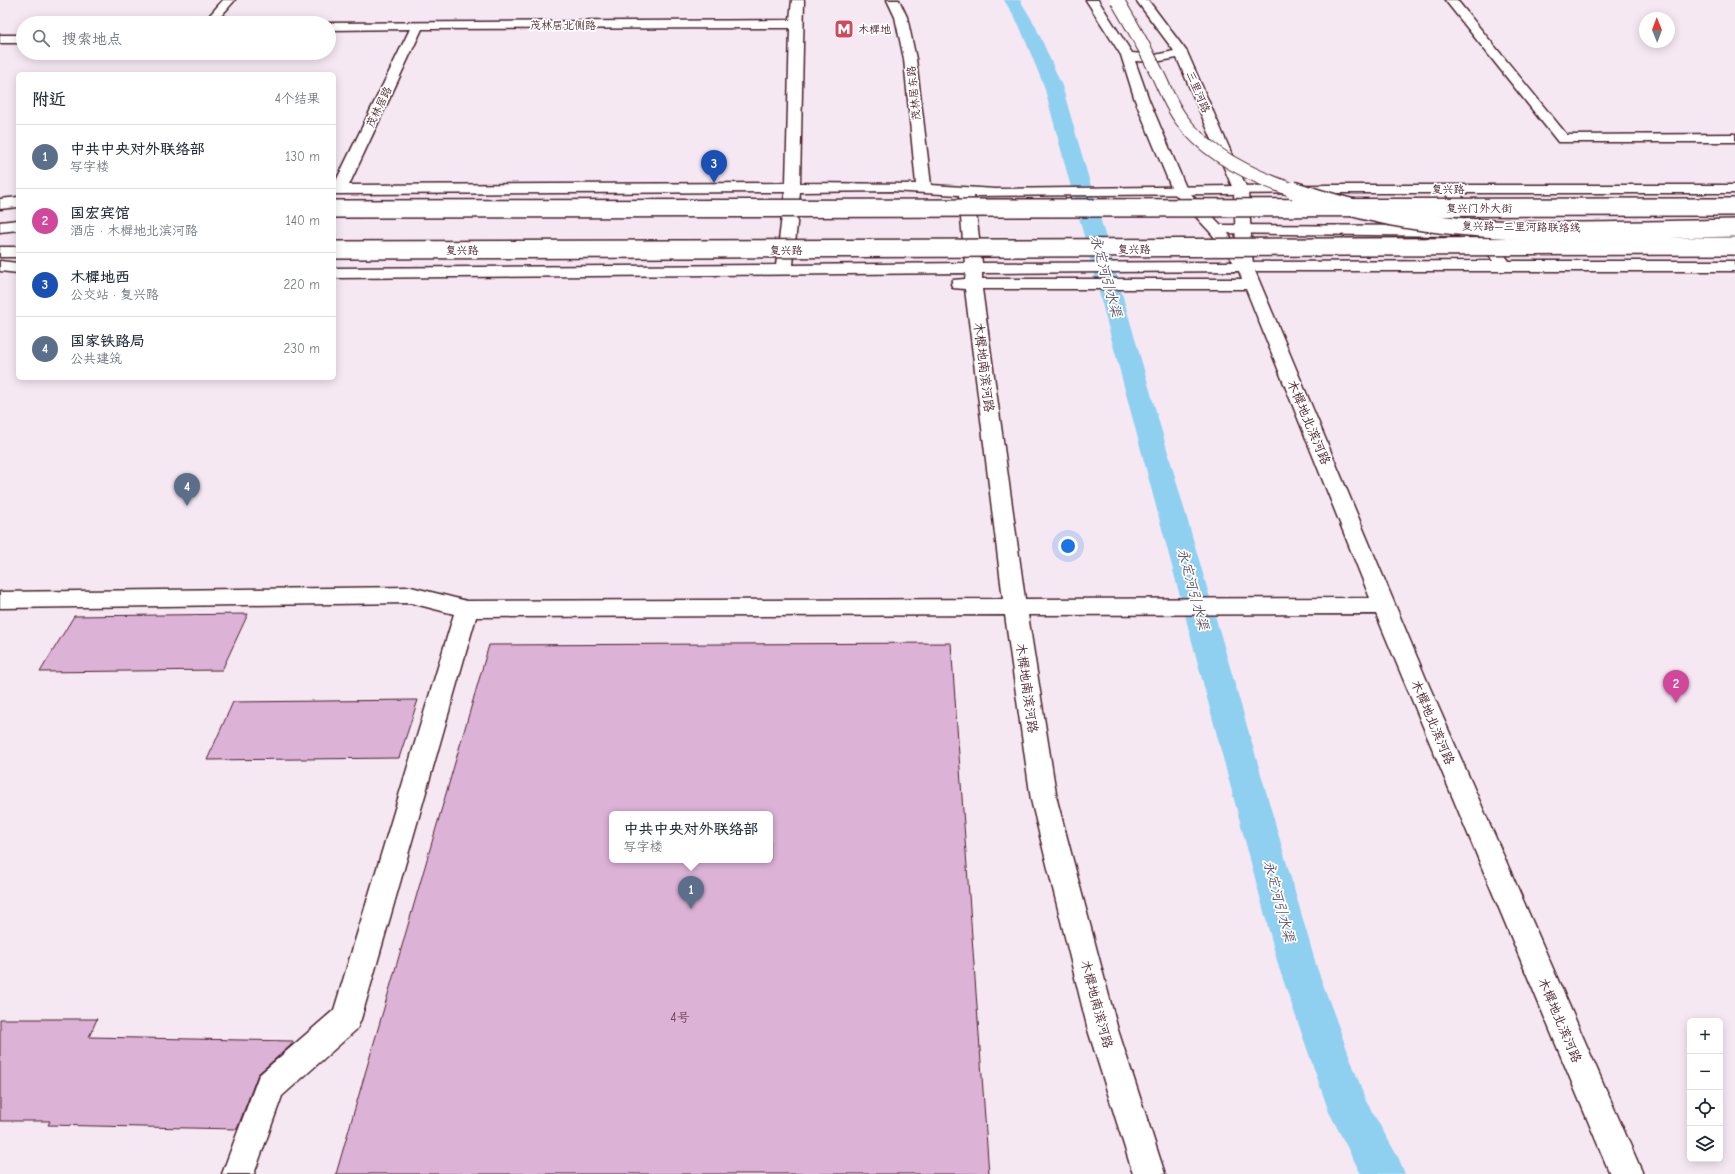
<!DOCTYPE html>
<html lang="zh">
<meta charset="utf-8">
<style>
:root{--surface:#fff;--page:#f2f2f3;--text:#1f2937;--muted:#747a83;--line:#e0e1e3;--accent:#db2777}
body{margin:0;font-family:"Comic Neue","LXGW WenKai TC",sans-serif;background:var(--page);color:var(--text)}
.controls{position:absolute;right:12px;bottom:12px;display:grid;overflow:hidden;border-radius:6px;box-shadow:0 2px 10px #0003}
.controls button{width:36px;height:36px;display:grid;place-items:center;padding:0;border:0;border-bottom:1px solid var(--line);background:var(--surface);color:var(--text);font:20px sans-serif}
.compass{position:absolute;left:1639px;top:12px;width:36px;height:36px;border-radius:50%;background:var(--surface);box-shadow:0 2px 10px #0003;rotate:359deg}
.you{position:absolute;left:1068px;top:546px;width:14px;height:14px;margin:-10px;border:3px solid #fff;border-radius:50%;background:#1a73e8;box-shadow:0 0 0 6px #1a73e833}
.badge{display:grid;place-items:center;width:26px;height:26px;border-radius:50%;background:var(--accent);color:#fff;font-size:13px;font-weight:700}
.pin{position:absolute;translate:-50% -33px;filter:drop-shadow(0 1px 2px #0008)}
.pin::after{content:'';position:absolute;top:21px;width:14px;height:12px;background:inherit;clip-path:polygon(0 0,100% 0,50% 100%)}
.popup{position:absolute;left:609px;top:811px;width:164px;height:52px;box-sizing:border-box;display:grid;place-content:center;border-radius:6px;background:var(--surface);filter:drop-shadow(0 1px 3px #0005);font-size:13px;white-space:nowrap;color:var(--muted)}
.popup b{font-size:15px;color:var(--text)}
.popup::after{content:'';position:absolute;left:50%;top:100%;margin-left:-8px;border:8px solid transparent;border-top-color:var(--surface)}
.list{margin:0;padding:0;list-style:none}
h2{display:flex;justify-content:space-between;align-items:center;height:52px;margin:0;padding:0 16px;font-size:17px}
h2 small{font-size:13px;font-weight:400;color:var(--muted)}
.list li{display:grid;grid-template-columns:26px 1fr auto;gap:12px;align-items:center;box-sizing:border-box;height:64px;padding:0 16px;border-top:1px solid var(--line)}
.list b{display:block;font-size:15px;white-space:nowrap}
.list p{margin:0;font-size:13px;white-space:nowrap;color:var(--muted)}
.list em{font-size:13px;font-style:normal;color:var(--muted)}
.icon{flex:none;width:22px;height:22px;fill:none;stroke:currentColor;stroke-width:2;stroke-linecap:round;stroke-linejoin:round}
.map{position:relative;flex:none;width:1735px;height:1174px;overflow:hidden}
.search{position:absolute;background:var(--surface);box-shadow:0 2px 10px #0003;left:16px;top:16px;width:320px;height:44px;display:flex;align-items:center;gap:10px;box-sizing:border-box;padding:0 14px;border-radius:22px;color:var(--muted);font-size:15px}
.panel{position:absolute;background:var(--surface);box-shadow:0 2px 10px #0003;left:16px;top:72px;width:320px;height:308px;border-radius:6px}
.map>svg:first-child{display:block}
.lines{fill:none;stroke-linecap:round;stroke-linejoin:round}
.canal{fill:#8fd0f1;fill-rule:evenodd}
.building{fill:#ddb2d7;stroke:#4a1f2b;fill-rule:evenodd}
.minor-casing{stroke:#4a1f2b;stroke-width:3}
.major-casing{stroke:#4a1f2b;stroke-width:3}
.highway-casing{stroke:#4a1f2b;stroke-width:3}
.minor{fill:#fff;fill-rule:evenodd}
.major{fill:#fff;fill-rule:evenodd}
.highway{fill:#fff;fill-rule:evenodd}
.major-bridge-far1-casing{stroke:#4a1f2b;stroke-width:15;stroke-linecap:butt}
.major-bridge-casing{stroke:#4a1f2b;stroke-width:20;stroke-linecap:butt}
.highway-bridge-casing{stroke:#4a1f2b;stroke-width:20;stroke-linecap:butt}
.major-bridge-far1{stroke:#fff;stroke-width:13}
.major-bridge{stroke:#fff;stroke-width:17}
.highway-bridge{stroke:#fff;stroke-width:17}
.labels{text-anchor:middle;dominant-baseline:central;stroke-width:3.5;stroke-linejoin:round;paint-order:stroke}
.far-street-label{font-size:11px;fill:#4a1f2b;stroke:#fff}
.far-poi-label{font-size:11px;fill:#4a1f2b;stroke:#fff;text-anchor:start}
.street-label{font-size:13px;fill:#4a1f2b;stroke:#fff}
.near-number-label{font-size:13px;fill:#6f4456}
.water-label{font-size:14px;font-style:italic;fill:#5f5466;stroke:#fff}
</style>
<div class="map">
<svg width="1735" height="1174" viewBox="0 0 1735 1174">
<rect width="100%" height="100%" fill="#f5e8f3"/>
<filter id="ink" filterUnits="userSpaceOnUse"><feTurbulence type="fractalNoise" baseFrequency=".025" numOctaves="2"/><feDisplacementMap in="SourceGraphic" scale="8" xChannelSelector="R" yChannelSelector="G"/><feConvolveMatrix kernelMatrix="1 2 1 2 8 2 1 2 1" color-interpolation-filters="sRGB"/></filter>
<g filter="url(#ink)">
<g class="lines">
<path class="canal" d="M 1004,0 L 1020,0 L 1035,25 L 1062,86 L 1317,968 L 1366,1101 L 1399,1159 L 1405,1174 L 1361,1174 L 1329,1112 L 1279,968 L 1044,86 L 1019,25 Z"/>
</g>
<path class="building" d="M 248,614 L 222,670 L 40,672 L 74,616 Z
M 951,643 L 989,1174 L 336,1174 L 489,645 ZM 612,814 L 770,814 L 770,860 L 612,860 Z
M 418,700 L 399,758 L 207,760 L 233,702 Z
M 0,1019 L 97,1019 L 89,1037 L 293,1041 L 291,1045 L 258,1074 L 237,1129 L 48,1125 L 50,1121 L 0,1121 Z"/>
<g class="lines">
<defs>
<path id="minor" d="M 223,0 L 235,0 L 215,23 L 203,23 Z
M 792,0 L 804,0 L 800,183 L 916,184 L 904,59 L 895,17 L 887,0 L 899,0 L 907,17 L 916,59 L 931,185 L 995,189 L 1327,185 L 1735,185 L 1735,193 L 1460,193 L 1509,261 L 1735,261 L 1735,271 L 1255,271 L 1427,681 L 1643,1174 L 1610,1174 L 1608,1169 L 1376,614 L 1028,615 L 1057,800 L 1118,1030 L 1165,1174 L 1133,1174 L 1088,1030 L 1031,800 L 1005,615 L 476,617 L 361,1019 L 357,1029 L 282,1096 L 254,1174 L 222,1174 L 259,1075 L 334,1010 L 454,614 L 411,603 L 0,608 L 0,592 L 411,587 L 467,601 L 1003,599 L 965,289 L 953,288 L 951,284 L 953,280 L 965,279 L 966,273 L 334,278 L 334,268 L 776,265 L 785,192 L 334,194 L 334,185 L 410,29 L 329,30 L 329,23 L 327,23 L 790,20 ZM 790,28 L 786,183 L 349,185 L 422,29 ZM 892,191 L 959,195 L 965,263 L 793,265 L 800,192 ZM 1327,193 L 1445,193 L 1493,261 L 982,263 L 974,196 ZM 1239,271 L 1242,279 L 982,279 L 982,273 ZM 982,289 L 1246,289 L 1370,598 L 1025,599 Z
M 1445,0 L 1457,0 L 1567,135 L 1735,134 L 1735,142 L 1558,142 Z
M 0,35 L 23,35 L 23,43 L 0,43 Z
M 18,197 L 18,207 L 0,209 L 0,199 Z
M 1217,225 L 1456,226 L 1462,228 L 1464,231 L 1462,234 L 1456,236 L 1211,233 L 1209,230 L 1211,227 Z
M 0,261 L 18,263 L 18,273 L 0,271 Z"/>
<path id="major" d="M 1086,0 L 1098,0 L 1132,53 L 1155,55 L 1174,51 L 1136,0 L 1148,0 L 1187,52 L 1248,191 L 1253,266 L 1251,269 L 1245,271 L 1239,269 L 1211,233 L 1173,192 L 1135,100 L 1121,55 ZM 1177,58 L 1234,191 L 1236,244 L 1223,227 L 1187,190 L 1149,100 L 1135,61 L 1155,62 Z"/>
<path id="highway" d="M 18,220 L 18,230 L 0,232 L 0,222 Z
M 0,247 L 18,247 L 18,257 L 0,257 Z"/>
</defs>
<use href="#minor" class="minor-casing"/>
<use href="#major" class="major-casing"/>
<use href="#highway" class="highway-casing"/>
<use href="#minor" class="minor"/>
<use href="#major" class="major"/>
<use href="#highway" class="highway"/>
<defs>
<path id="major-bridge-far1" d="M 1117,0 C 1130,22 1143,44 1154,67 C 1163,84 1169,103 1181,119 C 1208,156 1253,177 1296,191"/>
<path id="major-bridge" d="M 1293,190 C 1326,201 1358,210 1392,217 C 1505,238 1622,230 1735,228"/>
<path id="highway-bridge" d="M 334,209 L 1735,207
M 334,250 L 1735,246"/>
</defs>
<use href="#major-bridge-far1" class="major-bridge-far1-casing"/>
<use href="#major-bridge" class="major-bridge-casing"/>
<use href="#highway-bridge" class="highway-bridge-casing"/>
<use href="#major-bridge-far1" class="major-bridge-far1"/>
<use href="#major-bridge" class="major-bridge"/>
<use href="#highway-bridge" class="highway-bridge"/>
</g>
</g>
<defs>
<symbol id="metro-square" viewBox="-11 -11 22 22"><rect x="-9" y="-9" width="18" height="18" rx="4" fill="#d1495b" stroke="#fff"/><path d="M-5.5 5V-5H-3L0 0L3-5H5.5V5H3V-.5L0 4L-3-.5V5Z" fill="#fff"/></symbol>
</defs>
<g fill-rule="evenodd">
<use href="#metro-square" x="833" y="18" width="22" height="22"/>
</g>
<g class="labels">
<g class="far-street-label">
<text x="563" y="25">茂林居北侧路</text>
<text transform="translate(1198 92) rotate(67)">三里河路</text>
<text transform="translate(914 93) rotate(-96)">茂林居东路</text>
<text transform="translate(379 107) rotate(-64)">茂林居路</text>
<text x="1448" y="189">复兴路</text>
<text x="1479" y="208">复兴门外大街</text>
<text transform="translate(1521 227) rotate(1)">复兴路—三里河路联络线</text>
<text x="1134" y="249">复兴路</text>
<text x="462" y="250">复兴路</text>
<text x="786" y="250">复兴路</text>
</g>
<g class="far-poi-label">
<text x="858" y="29">木樨地</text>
</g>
<g class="street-label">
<text transform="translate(984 367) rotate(83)">木樨地南滨河路</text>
<text transform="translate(1309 422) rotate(67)">木樨地北滨河路</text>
<text transform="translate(1027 688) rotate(82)">木樨地南滨河路</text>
<text transform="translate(1433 722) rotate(67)">木樨地北滨河路</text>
<text transform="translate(1097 1004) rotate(75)">木樨地南滨河路</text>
<text transform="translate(1560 1020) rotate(67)">木樨地北滨河路</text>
</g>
<g class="near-number-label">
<text x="680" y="1017">4号</text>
</g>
<g class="water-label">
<text transform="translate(1106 276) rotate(75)">永定河引水渠</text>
<text transform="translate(1193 589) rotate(75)">永定河引水渠</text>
<text transform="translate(1279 901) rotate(75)">永定河引水渠</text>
</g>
</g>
</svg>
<div class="controls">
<button>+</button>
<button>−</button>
<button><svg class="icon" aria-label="locate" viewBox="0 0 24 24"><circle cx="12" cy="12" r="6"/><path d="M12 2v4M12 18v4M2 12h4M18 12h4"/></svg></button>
<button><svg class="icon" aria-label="layers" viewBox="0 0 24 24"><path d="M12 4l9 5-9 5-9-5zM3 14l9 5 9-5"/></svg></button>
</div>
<svg class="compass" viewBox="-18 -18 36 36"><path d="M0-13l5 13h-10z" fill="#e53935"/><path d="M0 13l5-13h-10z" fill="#747a83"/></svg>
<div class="you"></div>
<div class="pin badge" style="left:691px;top:909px;background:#5c6f8a">1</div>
<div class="popup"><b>中共中央对外联络部</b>写字楼</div>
<div class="pin badge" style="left:1676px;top:703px;background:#d1479c">2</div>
<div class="pin badge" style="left:714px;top:183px;background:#1a4fb4">3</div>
<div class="pin badge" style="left:187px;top:506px;background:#5c6f8a">4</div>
<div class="search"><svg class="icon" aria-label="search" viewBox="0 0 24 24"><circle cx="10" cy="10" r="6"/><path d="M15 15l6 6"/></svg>搜索地点</div>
<section class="panel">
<h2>附近<small>4个结果</small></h2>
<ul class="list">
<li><span class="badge" style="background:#5c6f8a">1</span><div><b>中共中央对外联络部</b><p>写字楼</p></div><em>130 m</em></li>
<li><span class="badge" style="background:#d1479c">2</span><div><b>国宏宾馆</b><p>酒店 · 木樨地北滨河路</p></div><em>140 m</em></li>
<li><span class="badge" style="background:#1a4fb4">3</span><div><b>木樨地西</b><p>公交站 · 复兴路</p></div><em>220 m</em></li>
<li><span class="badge" style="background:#5c6f8a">4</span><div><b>国家铁路局</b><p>公共建筑</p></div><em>230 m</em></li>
</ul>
</section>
</div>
